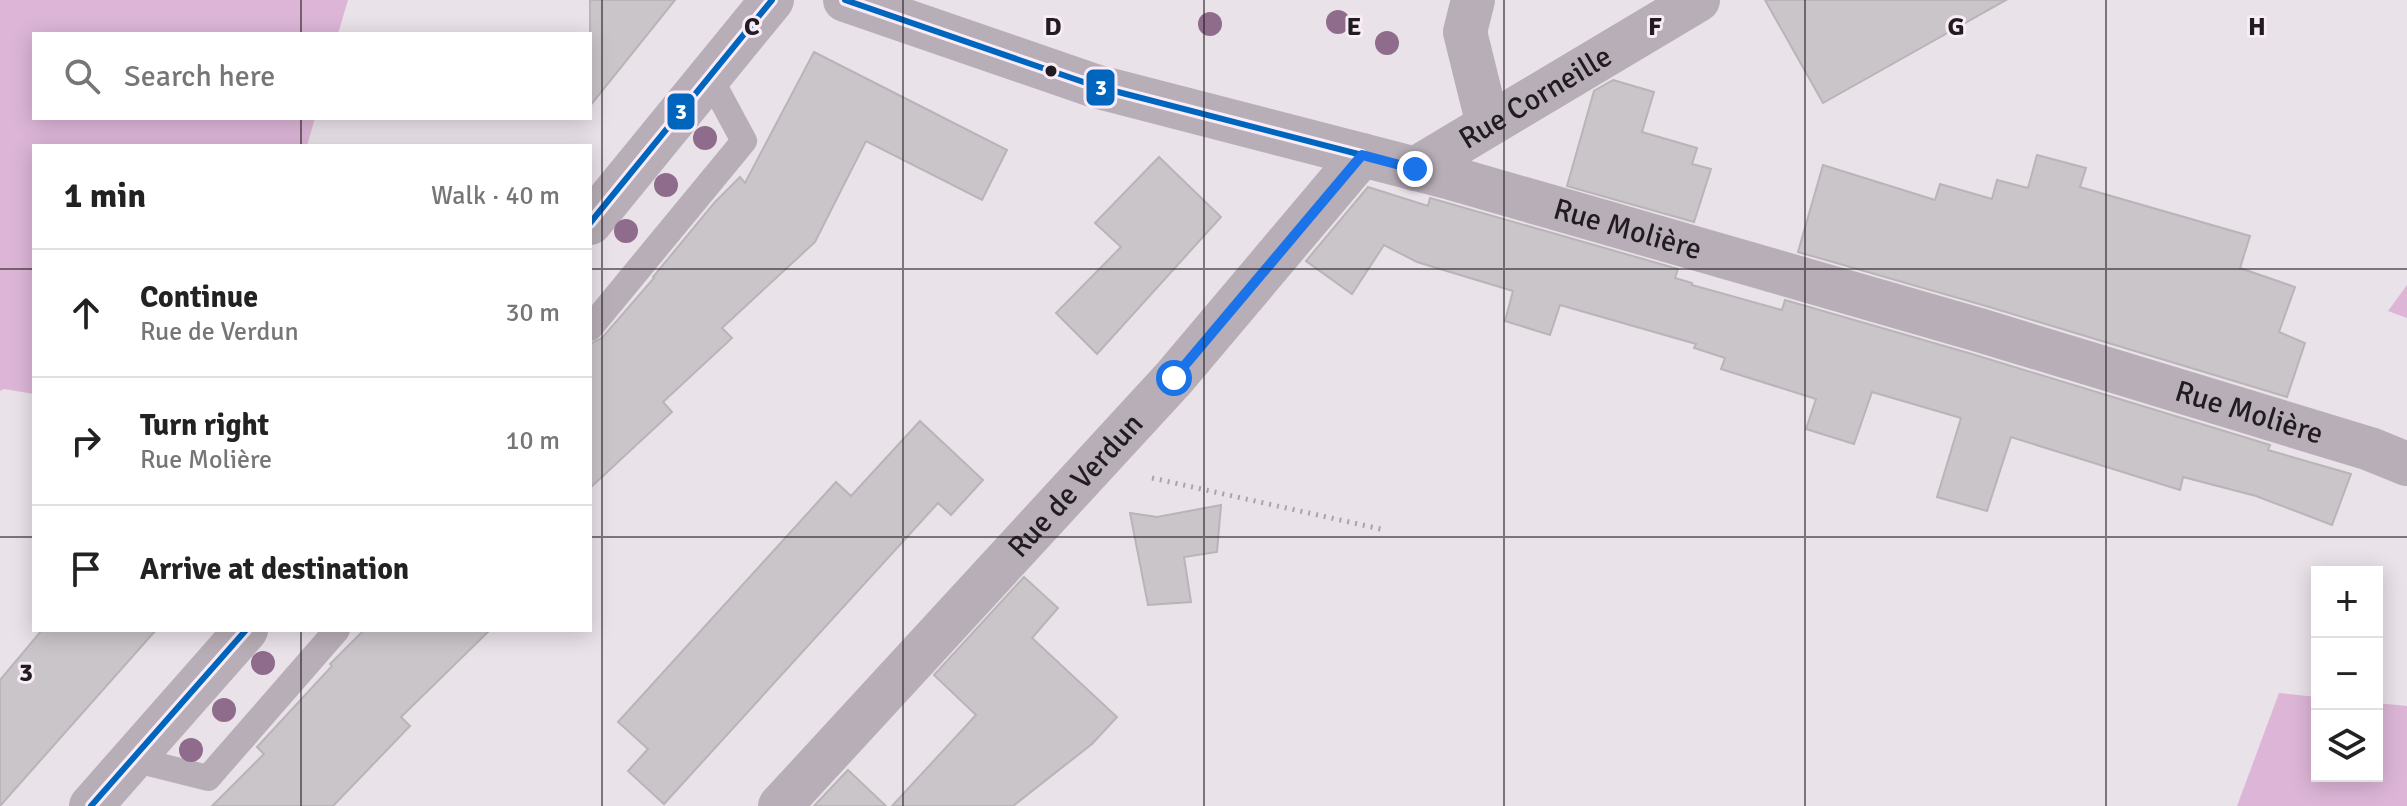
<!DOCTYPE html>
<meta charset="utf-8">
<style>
:root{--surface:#fff;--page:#f2f2f2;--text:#222;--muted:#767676;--line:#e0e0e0}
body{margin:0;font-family:Signika,sans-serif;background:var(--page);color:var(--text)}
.controls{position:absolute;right:24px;bottom:24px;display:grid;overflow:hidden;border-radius:0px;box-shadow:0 4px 20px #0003}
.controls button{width:72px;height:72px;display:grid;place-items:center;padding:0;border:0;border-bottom:2px solid var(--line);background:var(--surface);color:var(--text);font:40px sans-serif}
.stop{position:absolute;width:24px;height:24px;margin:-18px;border:6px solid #1a73e8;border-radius:50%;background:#fff}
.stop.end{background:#1a73e8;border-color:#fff;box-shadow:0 2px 8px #0008}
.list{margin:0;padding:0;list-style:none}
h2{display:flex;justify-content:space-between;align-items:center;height:104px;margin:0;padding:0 32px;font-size:34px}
h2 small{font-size:26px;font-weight:400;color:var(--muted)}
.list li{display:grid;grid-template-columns:52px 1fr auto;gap:24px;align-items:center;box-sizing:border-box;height:128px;padding:0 32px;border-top:2px solid var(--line)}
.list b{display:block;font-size:30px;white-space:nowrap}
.list p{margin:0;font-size:26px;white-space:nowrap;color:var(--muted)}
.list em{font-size:26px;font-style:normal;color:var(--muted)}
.icon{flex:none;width:44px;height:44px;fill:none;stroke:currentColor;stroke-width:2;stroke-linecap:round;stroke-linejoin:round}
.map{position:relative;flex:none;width:2407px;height:806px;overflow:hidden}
.search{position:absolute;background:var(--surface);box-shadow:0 4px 20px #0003;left:32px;top:32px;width:560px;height:88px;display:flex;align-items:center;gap:20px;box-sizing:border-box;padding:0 28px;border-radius:0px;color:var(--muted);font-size:30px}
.panel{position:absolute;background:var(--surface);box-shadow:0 4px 20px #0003;left:32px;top:144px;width:560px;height:488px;border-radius:0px}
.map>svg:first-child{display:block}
.forest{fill:#ddb6d7}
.building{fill:#cac5c9;stroke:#b9b4b8;stroke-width:2}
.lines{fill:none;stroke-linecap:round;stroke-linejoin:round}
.path{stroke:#aba3a9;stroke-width:5;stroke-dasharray:2 6;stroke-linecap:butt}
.service{stroke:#b8aeb7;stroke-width:26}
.minor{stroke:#b8aeb7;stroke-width:44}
.bus-1-casing{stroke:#f9ecf6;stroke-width:12}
.bus-1{stroke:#0065bd;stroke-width:6}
.tree{fill:#8f6b8c}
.route{stroke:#1a73e8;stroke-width:10}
.grid{fill:none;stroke:#211c20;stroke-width:2;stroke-opacity:0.55}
.bus-dot{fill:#211c20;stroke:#f9ecf6;stroke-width:3}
.labels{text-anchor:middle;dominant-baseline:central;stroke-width:6;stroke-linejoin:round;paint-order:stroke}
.street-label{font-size:30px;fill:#211c20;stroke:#f9ecf6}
.grid-label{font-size:26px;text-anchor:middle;font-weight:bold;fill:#211c20;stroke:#f9ecf6;stroke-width:6;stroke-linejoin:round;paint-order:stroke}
.line-badge{stroke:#f9ecf6;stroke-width:3}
.badge-label{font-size:22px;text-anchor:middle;font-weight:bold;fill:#fff}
</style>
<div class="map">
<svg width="2407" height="806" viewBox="0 0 2407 806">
<rect width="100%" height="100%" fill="#e9e2e8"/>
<path class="forest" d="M 0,0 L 348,0 L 338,34 L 34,34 L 34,118 L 315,118 L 307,146 L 34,146 L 34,394 L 4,389 L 0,391 Z
M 2407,285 L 2407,318 L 2388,311 Z
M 2279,693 L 2317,697 L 2317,776 L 2377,776 L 2377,703 L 2407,706 L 2407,806 L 2237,806 Z"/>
<path class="building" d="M 590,0 L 675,0 L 590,106 Z
M 1765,0 L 2006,0 L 1823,103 Z
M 814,52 L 1007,150 L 982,200 L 866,141 L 815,242 L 722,328 L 732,338 L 663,402 L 672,412 L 590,488 L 590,344 L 602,338 L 654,278 L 653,277 L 715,202 L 740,177 L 745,183 Z
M 1613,80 L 1654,92 L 1642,132 L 1697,148 L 1692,164 L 1711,169 L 1694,222 L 1567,186 L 1594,91 Z
M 2037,155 L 2086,168 L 2080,187 L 2250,236 L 2240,268 L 2295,287 L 2279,332 L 2305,343 L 2287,397 L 1986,306 L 1798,252 L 1823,165 L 1935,200 L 1940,184 L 1992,199 L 1997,180 L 2028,188 Z
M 1159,157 L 1221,217 L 1097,354 L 1056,313 L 1121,247 L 1095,223 Z
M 1368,187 L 1428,206 L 1430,198 L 1444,202 L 1678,269 L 1675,278 L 1692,283 L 1692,285 L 1782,310 L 1785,300 L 1972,354 L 2270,445 L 2268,450 L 2351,474 L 2332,525 L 2256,496 L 2183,477 L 2180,490 L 2011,437 L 1987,511 L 1937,497 L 1961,418 L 1872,392 L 1854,444 L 1806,429 L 1816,399 L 1721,369 L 1725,358 L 1694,348 L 1696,344 L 1560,305 L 1550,335 L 1505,321 L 1513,291 L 1417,262 L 1384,245 L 1352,294 L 1306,261 Z
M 920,421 L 983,480 L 951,515 L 938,503 L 664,804 L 628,771 L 648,749 L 618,722 L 836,482 L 851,496 Z
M 1221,505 L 1217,552 L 1184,557 L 1191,602 L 1148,605 L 1130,513 L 1157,517 Z
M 1024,577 L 1058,608 L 1032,638 L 1117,717 L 1092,744 L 1013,806 L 892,806 L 976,715 L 934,675 Z
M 42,630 L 156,630 L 0,806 L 0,680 Z
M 364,630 L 490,630 L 401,717 L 410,726 L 333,806 L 212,806 L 264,754 L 257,747 L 332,666 L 330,664 Z
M 848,770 L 886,806 L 814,806 Z"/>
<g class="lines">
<path class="path" d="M 1152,478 L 1385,530"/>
<path class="service" d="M 590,328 L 744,141 L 709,76
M 132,759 L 208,778 L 337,630"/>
<g class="minor">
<path id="s1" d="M 845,0 L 1095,86 L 1451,178 L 1979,330 L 2370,449 L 2407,464"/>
<path d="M 1473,0 L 1465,32 L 1488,125"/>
<path id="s2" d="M 1415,169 L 1698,0"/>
<path d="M 590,223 L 772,0"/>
<path d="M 91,806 L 246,630"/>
<path id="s3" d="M 780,806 L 1174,378 L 1362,155"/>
</g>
<defs>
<path id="bus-1" d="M 845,0 L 1095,86 L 1362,155
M 590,223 L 772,0
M 91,806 L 246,630"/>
</defs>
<use href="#bus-1" class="bus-1-casing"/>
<use href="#bus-1" class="bus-1"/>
</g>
<g class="tree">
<circle cx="1338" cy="22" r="12"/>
<circle cx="1210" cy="24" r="12"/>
<circle cx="1387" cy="43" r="12"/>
<circle cx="705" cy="138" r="12"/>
<circle cx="666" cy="185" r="12"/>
<circle cx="626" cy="231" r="12"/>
<circle cx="263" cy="663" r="12"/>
<circle cx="224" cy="710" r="12"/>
<circle cx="191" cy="750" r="12"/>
</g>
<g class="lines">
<path class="route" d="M 1174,378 L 1362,155 L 1415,169"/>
</g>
<path class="grid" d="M 301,0 L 301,34M 602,0 L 602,806M 903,0 L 903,806M 1204,0 L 1204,806M 1504,0 L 1504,806M 1805,0 L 1805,806M 2106,0 L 2106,806M 301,118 L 301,146M 0,269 L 34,269M 590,269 L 2407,269M 0,537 L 34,537M 590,537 L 2407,537M 301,630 L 301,806"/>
<circle class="bus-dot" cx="1051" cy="71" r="7"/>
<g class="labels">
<g class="street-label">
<text stroke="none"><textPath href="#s2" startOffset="140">Rue Corneille</textPath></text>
<text stroke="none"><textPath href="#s1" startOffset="816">Rue Molière</textPath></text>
<text stroke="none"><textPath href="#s1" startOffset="1464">Rue Molière</textPath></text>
<text stroke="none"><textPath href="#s3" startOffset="436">Rue de Verdun</textPath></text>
</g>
</g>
<g class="grid-label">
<text x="752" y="35">C</text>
<text x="1053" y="35">D</text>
<text x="1354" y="35">E</text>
<text x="1655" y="35">F</text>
<text x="1956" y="35">G</text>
<text x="2257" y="35">H</text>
<text x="26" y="681">3</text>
</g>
<g class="line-badge">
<rect x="1085" y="68" width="31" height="39" rx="8" fill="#0065bd"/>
<rect x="666" y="92" width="30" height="39" rx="8" fill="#0065bd"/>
</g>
<g class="badge-label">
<text x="1101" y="95">3</text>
<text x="681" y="119">3</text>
</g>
</svg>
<div class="controls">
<button>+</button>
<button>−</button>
<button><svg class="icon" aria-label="layers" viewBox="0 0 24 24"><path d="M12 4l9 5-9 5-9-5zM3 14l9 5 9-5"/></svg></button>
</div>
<div class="stop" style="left:1174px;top:378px"></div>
<div class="stop end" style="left:1415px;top:169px"></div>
<div class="search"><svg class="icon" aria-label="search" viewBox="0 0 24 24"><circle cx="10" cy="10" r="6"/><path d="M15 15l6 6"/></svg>Search here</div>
<section class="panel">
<h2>1 min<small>Walk · 40 m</small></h2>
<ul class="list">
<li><svg class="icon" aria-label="ahead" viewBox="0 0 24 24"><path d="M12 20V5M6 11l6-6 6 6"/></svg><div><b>Continue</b><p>Rue de Verdun</p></div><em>30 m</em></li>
<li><svg class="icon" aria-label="right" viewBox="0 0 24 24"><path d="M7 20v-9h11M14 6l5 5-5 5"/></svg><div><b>Turn right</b><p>Rue Molière</p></div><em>10 m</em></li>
<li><svg class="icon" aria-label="arrive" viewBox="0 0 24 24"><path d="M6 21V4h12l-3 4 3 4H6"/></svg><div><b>Arrive at destination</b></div></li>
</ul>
</section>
</div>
